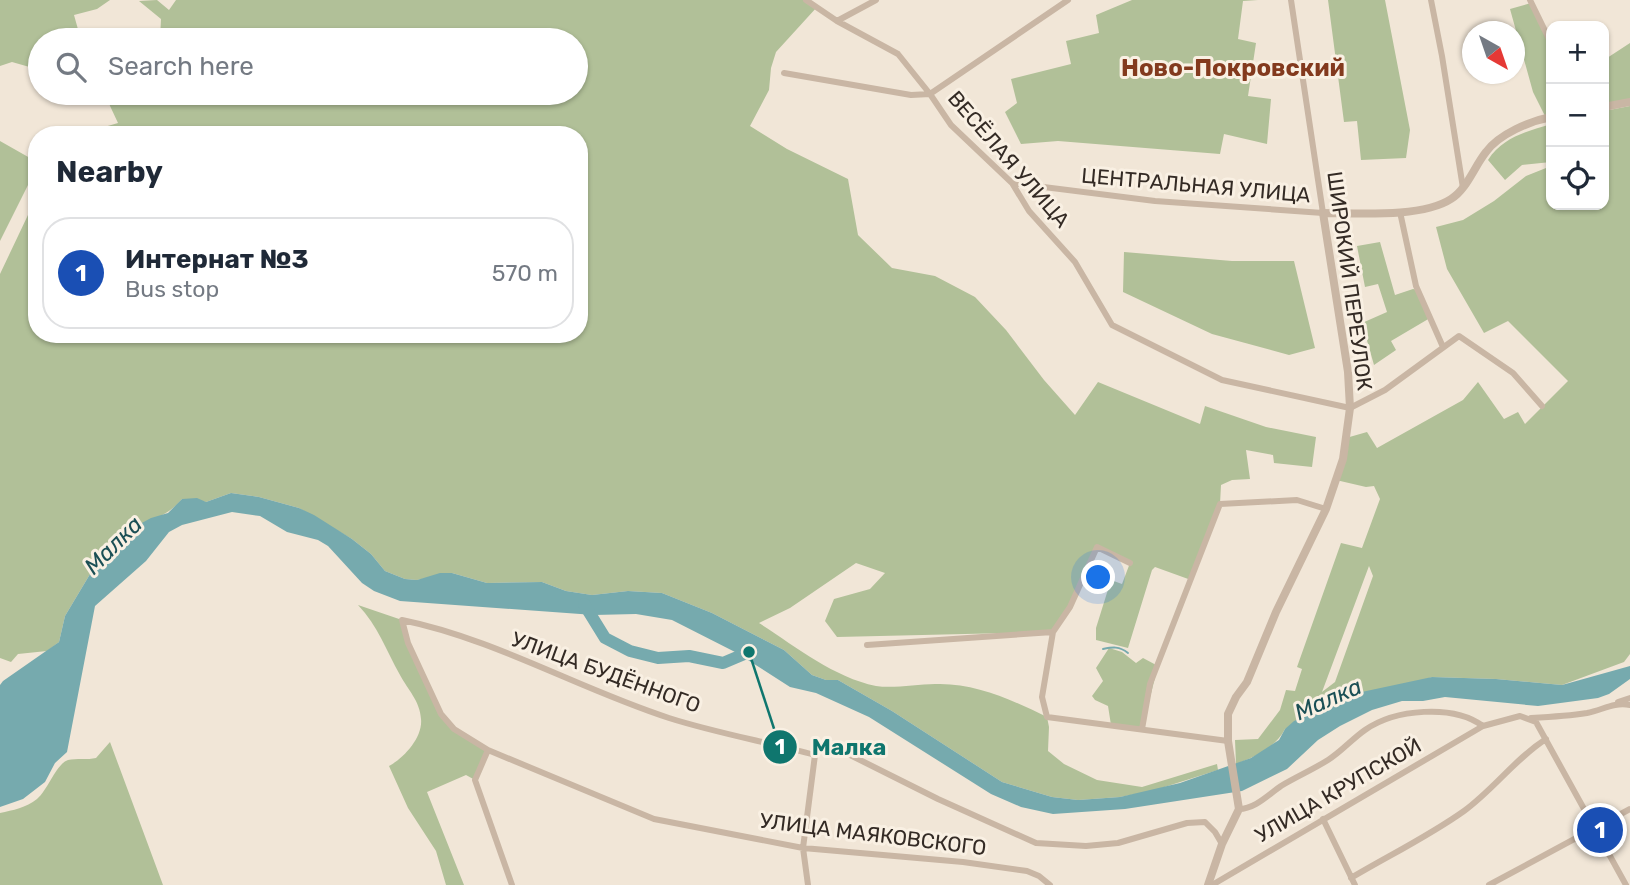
<!DOCTYPE html>
<meta charset="utf-8">
<style>
:root{--surface:#fff;--page:#f6f6f7;--text:#1f2937;--muted:#747a83;--line:#e0e1e3;--accent:#2563eb}
body{margin:0;font-family:Rubik,sans-serif;background:var(--page);color:var(--text)}
.controls{position:absolute;right:21px;top:21px;display:grid;overflow:hidden;border-radius:14px;box-shadow:0 2px 5px #0004}
.controls button{width:63px;height:63px;display:grid;place-items:center;padding:0;border:0;border-bottom:2px solid var(--line);background:var(--surface);color:var(--text);font:35px sans-serif}
.compass{position:absolute;left:1462px;top:21px;width:63px;height:63px;border-radius:50%;background:var(--surface);box-shadow:0 2px 5px #0004;rotate:140deg}
.you{position:absolute;left:1099px;top:578px;width:24px;height:24px;margin:-18px;border:5px solid #fff;border-radius:50%;background:#1a73e8;box-shadow:0 0 0 10px #1a73e833}
.badge{display:grid;place-items:center;width:46px;height:46px;border-radius:50%;background:var(--accent);color:#fff;font-size:23px;font-weight:700}
.pin{position:absolute;translate:-50% -50%;border:4px solid #fff;box-shadow:0 2px 7px #0006}
.list{margin:0;padding:0;list-style:none}
h2{display:flex;justify-content:space-between;align-items:center;height:91px;margin:0;padding:0 28px;font-size:30px}
h2 small{font-size:23px;font-weight:400;color:var(--muted)}
.list li{display:grid;grid-template-columns:46px 1fr auto;gap:21px;align-items:center;box-sizing:border-box;height:112px;margin:0 14px 14px;padding:0 14px;border:2px solid var(--line);border-radius:28px}
.list b{display:block;font-size:26px;white-space:nowrap}
.list p{margin:0;font-size:23px;white-space:nowrap;color:var(--muted)}
.list em{font-size:23px;font-style:normal;color:var(--muted)}
.icon{flex:none;width:38px;height:38px;fill:none;stroke:currentColor;stroke-width:2;stroke-linecap:round;stroke-linejoin:round}
.map{position:relative;flex:none;width:1630px;height:885px;overflow:hidden}
.search{position:absolute;background:var(--surface);box-shadow:0 2px 5px #0004;left:28px;top:28px;width:560px;height:77px;display:flex;align-items:center;gap:18px;box-sizing:border-box;padding:0 24px;border-radius:38px;color:var(--muted);font-size:26px}
.panel{position:absolute;background:var(--surface);box-shadow:0 2px 5px #0004;left:28px;top:126px;width:560px;height:217px;border-radius:28px}
.map>svg:first-child{display:block}
.green{fill:#b1c098;fill-rule:evenodd}
.water{fill:#76aaae}
.lines{fill:none;stroke-linecap:round;stroke-linejoin:round}
.stream{stroke:#76aaae;stroke-width:2}
.river{stroke:#76aaae;stroke-width:12}
.minor{stroke:#c9b6a4;stroke-width:6}
.tertiary{stroke:#c9b6a4;stroke-width:8}
.labels{text-anchor:middle;dominant-baseline:central;stroke-width:6;stroke-linejoin:round;paint-order:stroke}
.street-label{font-size:21px;fill:#342b25;stroke:#f9f0e3}
.water-label{font-size:23px;font-style:italic;fill:#1b4f55;stroke:#f9f0e3}
.quarter-label{font-size:24px;font-weight:bold;fill:#833a1e;stroke:#f9f0e3}
.leader{fill:none;stroke:#0f766e;stroke-width:2.5}
.callout-dot{fill:#0f766e;stroke:#f9f0e3;stroke-width:2.5}
.mark-label{font-size:21px;text-anchor:middle;font-weight:bold;fill:#fff}
.callout-label{font-size:23px;text-anchor:middle;font-weight:bold;fill:#0f766e;stroke:#f9f0e3;stroke-width:6;stroke-linejoin:round;paint-order:stroke}
</style>
<div class="map">
<svg width="1630" height="885" viewBox="0 0 1630 885">
<rect width="100%" height="100%" fill="#f1e6d7"/>
<path class="green" d="M 0,0 L 110,0 L 97,9 L 74,15 L 81,40 L 40,40 L 40,70 L 12,62 L 0,66 Z
M 157,0 L 169,10 L 176,0 L 806,0 L 817,7 L 776,52 L 771,68 L 769,90 L 750,126 L 787,149 L 848,179 L 858,235 L 892,268 L 935,276 L 975,297 L 1006,330 L 1044,380 L 1075,415 L 1098,382 L 1200,424 L 1205,406 L 1266,427 L 1316,437 L 1312,467 L 1274,463 L 1273,455 L 1246,450 L 1250,479 L 1232,480 L 1221,485 L 1220,504 L 1191,580 L 1155,567 L 1152,570 L 1128,648 L 1096,640 L 1096,628 L 1111,580 L 1122,584 L 1130,563 L 1097,548 L 1070,607 L 1053,632 L 837,637 L 825,621 L 834,599 L 870,589 L 885,573 L 856,563 L 790,608 L 759,623 C 795,646 833,677 876,686 C 896,689 920,683 940,684 C 978,684 1014,701 1047,717 L 1049,727 L 1048,751 L 1064,764 L 1097,780 L 1142,787 L 1217,764 L 1218,770 L 1152,791 L 1120,797 L 1078,800 L 1052,797 L 1002,782 L 892,711 L 838,680 L 826,680 L 812,675 L 784,650 L 712,613 L 662,593 L 628,591 L 592,595 L 566,591 L 542,582 L 487,583 L 452,573 L 417,580 L 405,579 L 385,571 L 371,554 L 352,539 L 299,508 L 259,497 L 231,493 L 206,502 L 182,499 C 164,522 129,524 108,544 L 65,616 L 59,642 L 47,651 L 18,654 L 11,662 L 0,658 L 0,274 L 37,196 L 37,334 L 579,334 L 579,135 L 77,135 L 118,123 L 104,93 L 576,93 L 576,40 L 160,40 L 161,19 L 139,1 Z
M 1132,0 L 1258,0 L 1243,1 L 1238,39 L 1256,43 L 1248,96 L 1271,99 L 1267,144 L 1224,134 L 1220,154 L 1058,141 L 1021,144 L 1005,112 L 1017,103 L 1011,79 L 1071,64 L 1066,41 L 1099,33 L 1096,15 Z
M 1328,0 L 1385,0 L 1410,130 L 1406,158 L 1361,160 L 1357,121 L 1344,122 Z
M 1531,3 L 1551,43 L 1551,117 L 1546,118 L 1533,92 L 1510,9 Z
M 1630,43 L 1630,102 L 1604,107 L 1604,60 Z
M 1630,106 L 1630,654 L 1624,662 L 1562,685 L 1496,679 L 1432,677 L 1285,729 C 1276,747 1255,757 1236,764 L 1235,740 L 1258,739 L 1280,710 L 1286,690 L 1295,691 L 1302,669 L 1297,667 L 1341,543 L 1362,548 L 1380,499 L 1374,486 L 1366,487 L 1336,480 L 1346,438 L 1367,432 L 1377,448 L 1463,400 L 1478,382 L 1504,419 L 1518,412 L 1525,424 L 1568,381 L 1508,321 L 1484,333 L 1447,269 L 1436,227 L 1463,220 L 1494,201 L 1526,176 L 1551,166 L 1551,205 L 1604,205 L 1604,111 ZM 1369,566 L 1373,576 L 1335,682 L 1322,692 Z
M 1551,124 L 1551,162 L 1522,165 L 1505,180 L 1488,160 C 1503,137 1526,132 1551,124 Z
M 0,141 L 37,162 L 37,167 L 0,241 Z
M 1380,242 L 1395,295 L 1413,289 L 1418,290 L 1430,318 L 1391,341 L 1396,350 L 1374,365 L 1362,323 L 1387,312 L 1378,284 L 1365,287 L 1357,246 Z
M 1124,252 L 1232,261 L 1294,261 L 1315,348 L 1289,355 L 1212,334 L 1123,292 Z
M 358,605 L 402,620 C 409,648 432,711 455,729 C 465,737 477,743 488,750 L 475,780 L 466,775 L 427,792 L 464,885 L 446,885 L 436,851 L 408,808 L 389,766 C 404,758 423,737 421,719 C 420,701 408,690 400,675 C 386,650 378,626 358,605 Z
M 1109,648 L 1122,652 L 1136,663 L 1143,658 L 1158,666 L 1142,729 L 1111,725 L 1108,706 L 1095,700 L 1092,696 L 1103,681 L 1096,668 Z
M 110,742 L 163,885 L 0,885 L 0,813 C 13,810 26,808 37,799 C 48,790 56,764 68,760 C 76,758 88,760 96,758 Z"/>
<path class="water" d="M 231,493 L 259,497 L 299,508 L 314,515 L 352,539 L 371,554 L 385,571 L 405,579 L 417,580 L 440,573 L 452,573 L 487,583 L 542,582 L 566,591 L 592,595 L 628,591 L 662,593 L 712,613 L 784,650 L 812,675 L 826,680 L 838,680 L 892,711 L 1002,782 L 1052,797 L 1078,800 L 1120,797 L 1180,783 L 1251,758 L 1279,740 L 1285,729 L 1294,721 L 1357,693 L 1432,677 L 1496,679 L 1562,685 L 1630,666 L 1630,679 L 1609,694 L 1598,698 L 1538,706 L 1445,697 L 1423,701 L 1402,701 L 1372,710 L 1340,726 L 1318,740 L 1287,769 L 1242,791 L 1125,809 L 1053,814 L 1021,807 L 991,794 L 869,717 L 816,693 L 790,687 L 737,653 L 672,620 L 636,614 L 594,615 L 400,601 L 374,591 L 362,583 L 328,546 L 318,540 L 287,532 L 260,516 L 232,512 L 182,525 L 169,532 L 146,561 L 95,606 L 67,752 L 55,763 L 45,782 L 23,799 L 0,807 L 0,685 L 3,681 L 59,642 L 65,616 L 108,544 L 114,538 L 151,518 L 168,513 L 182,499 L 197,498 L 206,502 Z"/>
<g class="lines">
<path class="stream" d="M 1103,649 C 1113,647 1119,646 1128,653"/>
<path class="river" d="M 584,604 L 605,638 L 630,651 L 658,658 L 689,656 L 723,663 L 749,652"/>
<path class="minor" d="M 806,0 L 837,21 L 898,54 L 930,94 L 1068,0
M 1431,0 L 1442,56 L 1463,188
M 1530,0 L 1551,43
M 837,21 L 876,0
M 784,73 L 911,95 L 930,94 L 951,125 L 1012,183 L 1029,211 L 1075,262 L 1112,325 L 1222,380 L 1350,408 L 1385,390 L 1459,336 L 1513,373 L 1542,406
M 1012,183 L 1155,201 L 1323,213 L 1291,0
M 1400,212 L 1416,286 L 1443,347
M 1053,632 L 1070,607 L 1097,547 L 1130,563
M 867,645 L 1053,632 L 1042,697 L 1047,717 L 1228,741
M 1618,702 L 1630,698
M 1531,718 C 1550,717 1568,716 1587,713 C 1603,710 1613,702 1630,705
M 1142,729 L 1150,684 L 1220,504 L 1297,500 L 1326,509
M 488,750 L 475,780 L 512,885
M 1239,809 C 1255,809 1268,795 1281,786 C 1296,777 1312,770 1328,760 C 1341,752 1352,739 1365,730 C 1395,709 1453,704 1483,726
M 1323,819 L 1355,885
M 1351,878 C 1388,856 1429,836 1464,811 C 1494,789 1515,759 1546,739
M 808,885 L 803,848 L 815,755
M 1050,885 L 1039,876 L 1027,871 L 963,862 L 803,848 L 654,819 L 488,750 L 454,729 L 441,714 L 408,643 L 402,620 C 495,639 579,689 669,718 C 716,733 767,742 815,755 L 818,748 L 823,745 L 836,748 L 938,799 L 1036,843 L 1086,846 L 1118,843 L 1187,823 L 1205,822 L 1215,832 L 1222,844
M 1212,885 L 1483,726 L 1520,716 L 1536,722 L 1626,885
M 1489,885 L 1630,809"/>
<path class="tertiary" d="M 1604,107 L 1630,102
M 1208,885 L 1222,844 L 1239,809 L 1228,741 L 1228,714 L 1236,697 L 1247,682 L 1276,612 L 1326,509 L 1343,459 L 1350,408 L 1348,372 L 1323,213 C 1357,213 1422,218 1451,199 C 1467,189 1474,167 1486,152 C 1499,134 1530,121 1551,117"/>
</g>
<g class="labels">
<g class="street-label">
<text transform="translate(1009 159) rotate(49)">ВЕСЁЛАЯ УЛИЦА</text>
<text transform="translate(1196 185) rotate(5)">ЦЕНТРАЛЬНАЯ УЛИЦА</text>
<text transform="translate(1350 281) rotate(82)">ШИРОКИЙ ПЕРЕУЛОК</text>
<text transform="translate(606 672) rotate(20)">УЛИЦА БУДЁННОГО</text>
<text transform="translate(1338 790) rotate(-30)">УЛИЦА КРУПСКОЙ</text>
<text transform="translate(873 834) rotate(7)">УЛИЦА МАЯКОВСКОГО</text>
</g>
<g class="water-label">
<text transform="translate(113 545) rotate(-45)">Малка</text>
<text transform="translate(1328 699) rotate(-24)">Малка</text>
</g>
<g class="quarter-label">
<text x="1233" y="68">Ново-Покровский</text>
</g>
</g>
<path class="leader" d="M749 652L780 747"/>
<g class="callout-dot">
<circle cx="749" cy="652" r="7"/>
<circle cx="780" cy="747" r="18"/>
</g>
<g class="mark-label">
<text x="780" y="754">1</text>
</g>
<g class="callout-label">
<text x="849" y="755">Малка</text>
</g>
</svg>
<div class="controls">
<button>+</button>
<button>−</button>
<button><svg class="icon" aria-label="locate" viewBox="0 0 24 24"><circle cx="12" cy="12" r="6"/><path d="M12 2v4M12 18v4M2 12h4M18 12h4"/></svg></button>
</div>
<svg class="compass" viewBox="-18 -18 36 36"><path d="M0-13l5 13h-10z" fill="#e53935"/><path d="M0 13l5-13h-10z" fill="#747a83"/></svg>
<div class="you"></div>
<div class="pin badge" style="left:1600px;top:830px;background:#1a4fb4">1</div>
<div class="search"><svg class="icon" aria-label="search" viewBox="0 0 24 24"><circle cx="10" cy="10" r="6"/><path d="M15 15l6 6"/></svg>Search here</div>
<section class="panel">
<h2>Nearby<small></small></h2>
<ul class="list">
<li><span class="badge" style="background:#1a4fb4">1</span><div><b>Интернат №3</b><p>Bus stop</p></div><em>570 m</em></li>
</ul>
</section>
</div>
